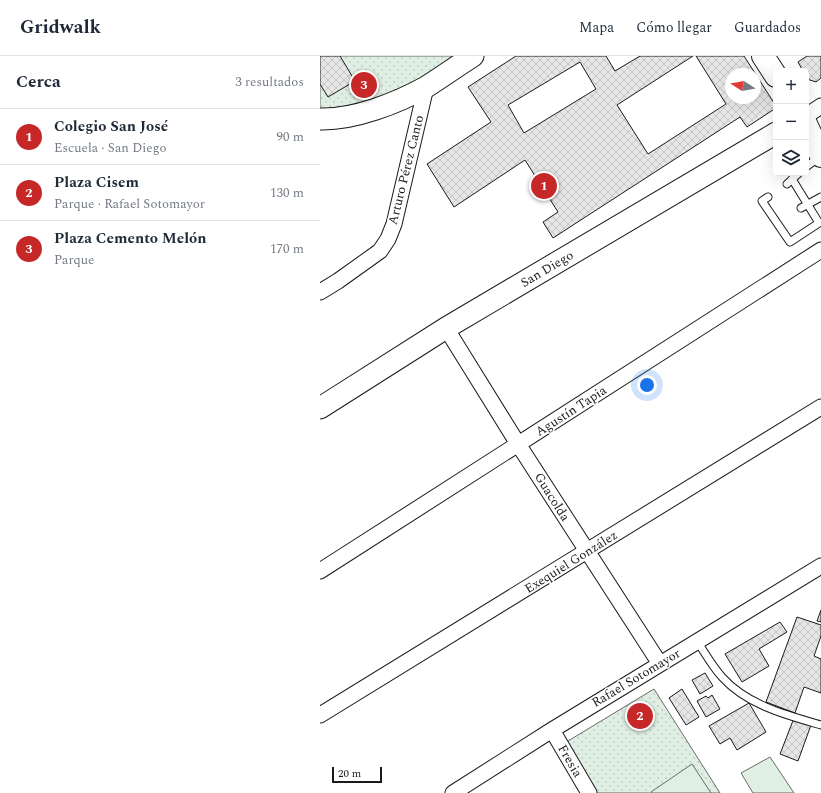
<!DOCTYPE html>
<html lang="es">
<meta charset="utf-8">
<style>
:root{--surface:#fff;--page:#f2f2f3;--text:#1f2937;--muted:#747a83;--line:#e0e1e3;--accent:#c62828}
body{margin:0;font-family:Spectral,serif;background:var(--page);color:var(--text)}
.controls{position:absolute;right:12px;top:12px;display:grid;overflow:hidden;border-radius:6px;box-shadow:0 4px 16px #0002}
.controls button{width:36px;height:36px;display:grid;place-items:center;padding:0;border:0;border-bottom:1px solid var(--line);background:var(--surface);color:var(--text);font:20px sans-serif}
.compass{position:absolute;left:405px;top:12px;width:36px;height:36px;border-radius:50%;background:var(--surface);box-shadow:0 4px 16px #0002;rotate:281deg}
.scale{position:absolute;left:12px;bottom:10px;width:50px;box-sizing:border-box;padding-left:4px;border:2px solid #1a1a1a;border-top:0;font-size:11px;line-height:14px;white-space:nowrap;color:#1a1a1a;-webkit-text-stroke:3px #fff;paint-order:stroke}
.you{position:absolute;left:327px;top:329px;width:14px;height:14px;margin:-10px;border:3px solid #fff;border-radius:50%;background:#1a73e8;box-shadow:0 0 0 6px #1a73e833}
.badge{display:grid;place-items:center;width:26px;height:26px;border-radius:50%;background:var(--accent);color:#fff;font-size:13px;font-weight:700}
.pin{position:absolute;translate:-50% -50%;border:2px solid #fff;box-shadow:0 1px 4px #0006}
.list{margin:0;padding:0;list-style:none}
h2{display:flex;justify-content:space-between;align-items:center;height:52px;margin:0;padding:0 16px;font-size:17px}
h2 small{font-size:13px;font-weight:400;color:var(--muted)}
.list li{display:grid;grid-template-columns:26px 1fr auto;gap:12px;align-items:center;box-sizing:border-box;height:56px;padding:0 16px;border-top:1px solid var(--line)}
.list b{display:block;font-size:15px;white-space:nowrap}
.list p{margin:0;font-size:13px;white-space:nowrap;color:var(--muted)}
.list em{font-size:13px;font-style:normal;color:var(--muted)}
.icon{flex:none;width:22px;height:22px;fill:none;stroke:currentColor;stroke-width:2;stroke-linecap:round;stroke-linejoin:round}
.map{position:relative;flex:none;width:501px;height:737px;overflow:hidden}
header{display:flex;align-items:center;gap:24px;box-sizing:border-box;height:56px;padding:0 20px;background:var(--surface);border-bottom:1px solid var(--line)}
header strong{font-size:19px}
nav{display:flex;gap:22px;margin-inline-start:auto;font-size:14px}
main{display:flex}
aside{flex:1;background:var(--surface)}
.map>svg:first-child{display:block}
.green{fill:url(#green-dots);stroke:#6a6a6a}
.pitch{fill:#e0efe3;stroke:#6a6a6a}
.building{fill:url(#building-cross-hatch);stroke:#1a1a1a;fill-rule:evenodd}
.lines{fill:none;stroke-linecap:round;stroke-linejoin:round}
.lane-casing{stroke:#1a1a1a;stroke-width:9}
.street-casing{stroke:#1a1a1a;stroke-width:17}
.secondary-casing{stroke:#1a1a1a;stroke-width:23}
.primary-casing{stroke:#1a1a1a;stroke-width:24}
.lane{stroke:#fff;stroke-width:7}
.street{stroke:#fff;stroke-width:15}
.secondary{stroke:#fff;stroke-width:21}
.primary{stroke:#fff;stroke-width:22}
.labels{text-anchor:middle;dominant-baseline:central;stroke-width:3;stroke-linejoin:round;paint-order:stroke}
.street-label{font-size:13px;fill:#1a1a1a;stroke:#fff}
</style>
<header>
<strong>Gridwalk</strong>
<nav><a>Mapa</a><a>Cómo llegar</a><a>Guardados</a></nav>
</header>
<main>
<aside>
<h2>Cerca<small>3 resultados</small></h2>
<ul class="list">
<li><span class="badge">1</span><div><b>Colegio San José</b><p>Escuela · San Diego</p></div><em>90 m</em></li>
<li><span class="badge">2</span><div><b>Plaza Cisem</b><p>Parque · Rafael Sotomayor</p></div><em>130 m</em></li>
<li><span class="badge">3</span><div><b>Plaza Cemento Melón</b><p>Parque</p></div><em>170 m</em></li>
</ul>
</aside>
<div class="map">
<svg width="501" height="737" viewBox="0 0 501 737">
<defs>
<pattern id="green-dots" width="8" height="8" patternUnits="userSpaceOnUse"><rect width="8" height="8" fill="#e0efe3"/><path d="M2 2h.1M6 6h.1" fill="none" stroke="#c0ccc2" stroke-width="1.8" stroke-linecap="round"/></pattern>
<pattern id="building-cross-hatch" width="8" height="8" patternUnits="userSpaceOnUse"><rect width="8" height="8" fill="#e6e6e6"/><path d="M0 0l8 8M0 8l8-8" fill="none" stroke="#c5c5c5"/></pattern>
</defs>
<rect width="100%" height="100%" fill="#fff"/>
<path class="green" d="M 0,0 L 136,0 L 101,22 L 75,36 L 45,47 L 22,52 L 0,53 Z
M 334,633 L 400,737 L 273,737 L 243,688 Z"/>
<path class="pitch" d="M 450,701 L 474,737 L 433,737 L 421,717 Z
M 372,708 L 391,737 L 332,737 L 331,736 Z"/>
<path class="building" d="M 0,0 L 20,0 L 35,25 L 8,41 L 0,28 Z
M 196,0 L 286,0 L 295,15 L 320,0 L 373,0 L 297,49 L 328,98 L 406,48 L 376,0 L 424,0 L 456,50 L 456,52 L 427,71 L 420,61 L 233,182 L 223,166 L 238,156 L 205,104 L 134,151 L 107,108 L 171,66 L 148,31 ZM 260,6 L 276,33 L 204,77 L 188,49 ZM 411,18 L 435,18 L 435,42 L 411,42 Z
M 487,0 L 501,0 L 501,22 L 496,26 L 487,23 L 486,20 L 486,15 L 483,15 L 478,6 Z
M 501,554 L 501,566 L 497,565 Z
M 477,561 L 501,569 L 501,580 L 494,600 L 501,603 L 501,637 L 484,631 L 475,657 L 446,646 Z
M 460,566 L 467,576 L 439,593 L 449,610 L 422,626 L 405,598 Z
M 385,617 L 393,630 L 380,638 L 372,624 Z
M 362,633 L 379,661 L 366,669 L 349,642 Z
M 392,639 L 400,653 L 386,661 L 377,645 L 386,640 L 388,642 Z
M 429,647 L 446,676 L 417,694 L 410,682 L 400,688 L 389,670 Z
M 474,662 L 491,669 L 478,705 L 460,698 Z"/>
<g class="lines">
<defs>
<path id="lane" d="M 486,111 L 499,101
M 467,128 L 479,117
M 448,141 L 442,145 L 470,186 L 499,167 L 472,123
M 481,152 L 501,141
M 377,585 C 385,597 392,610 402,621 C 427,649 466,659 501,669"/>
<path id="street" d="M 486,60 L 501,50
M 0,236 L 18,225 L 60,195 L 68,183 L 74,168 L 106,31
M 126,272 L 198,388 L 340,608
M 0,515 L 501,194
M 0,659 L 501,351
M 232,674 L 269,737
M 133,737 L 232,674 L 501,510"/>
<path id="secondary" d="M 0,63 C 34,64 77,47 106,31 C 122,21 137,10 153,0
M 0,352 L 126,272 L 456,77"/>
<path id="primary" d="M 443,0 L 456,20
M 486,68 L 501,100"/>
</defs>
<use href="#lane" class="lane-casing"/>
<use href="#street" class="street-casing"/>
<use href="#secondary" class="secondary-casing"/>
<use href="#primary" class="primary-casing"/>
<use href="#lane" class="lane"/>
<use href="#street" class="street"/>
<use href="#secondary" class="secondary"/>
<use href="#primary" class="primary"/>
</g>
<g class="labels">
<g class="street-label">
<text transform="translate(86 114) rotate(-76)">Arturo Pérez Canto</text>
<text transform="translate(227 213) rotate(-31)">San Diego</text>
<text transform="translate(251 355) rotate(-33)">Agustín Tapia</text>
<text transform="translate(232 441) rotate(58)">Guacolda</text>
<text transform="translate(251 506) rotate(-32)">Exequiel González</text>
<text transform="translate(316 622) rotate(-31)">Rafael Sotomayor</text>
<text transform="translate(250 705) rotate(60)">Fresia</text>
</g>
</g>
</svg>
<div class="controls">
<button>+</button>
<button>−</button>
<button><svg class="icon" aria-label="layers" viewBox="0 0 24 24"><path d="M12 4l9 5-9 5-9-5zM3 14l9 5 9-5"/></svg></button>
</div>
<svg class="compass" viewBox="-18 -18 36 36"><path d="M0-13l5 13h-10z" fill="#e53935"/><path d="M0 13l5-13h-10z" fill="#747a83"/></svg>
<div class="scale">20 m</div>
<div class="you"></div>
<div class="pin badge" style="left:224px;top:130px">1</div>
<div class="pin badge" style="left:320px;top:660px">2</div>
<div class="pin badge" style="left:44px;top:29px">3</div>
</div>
</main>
